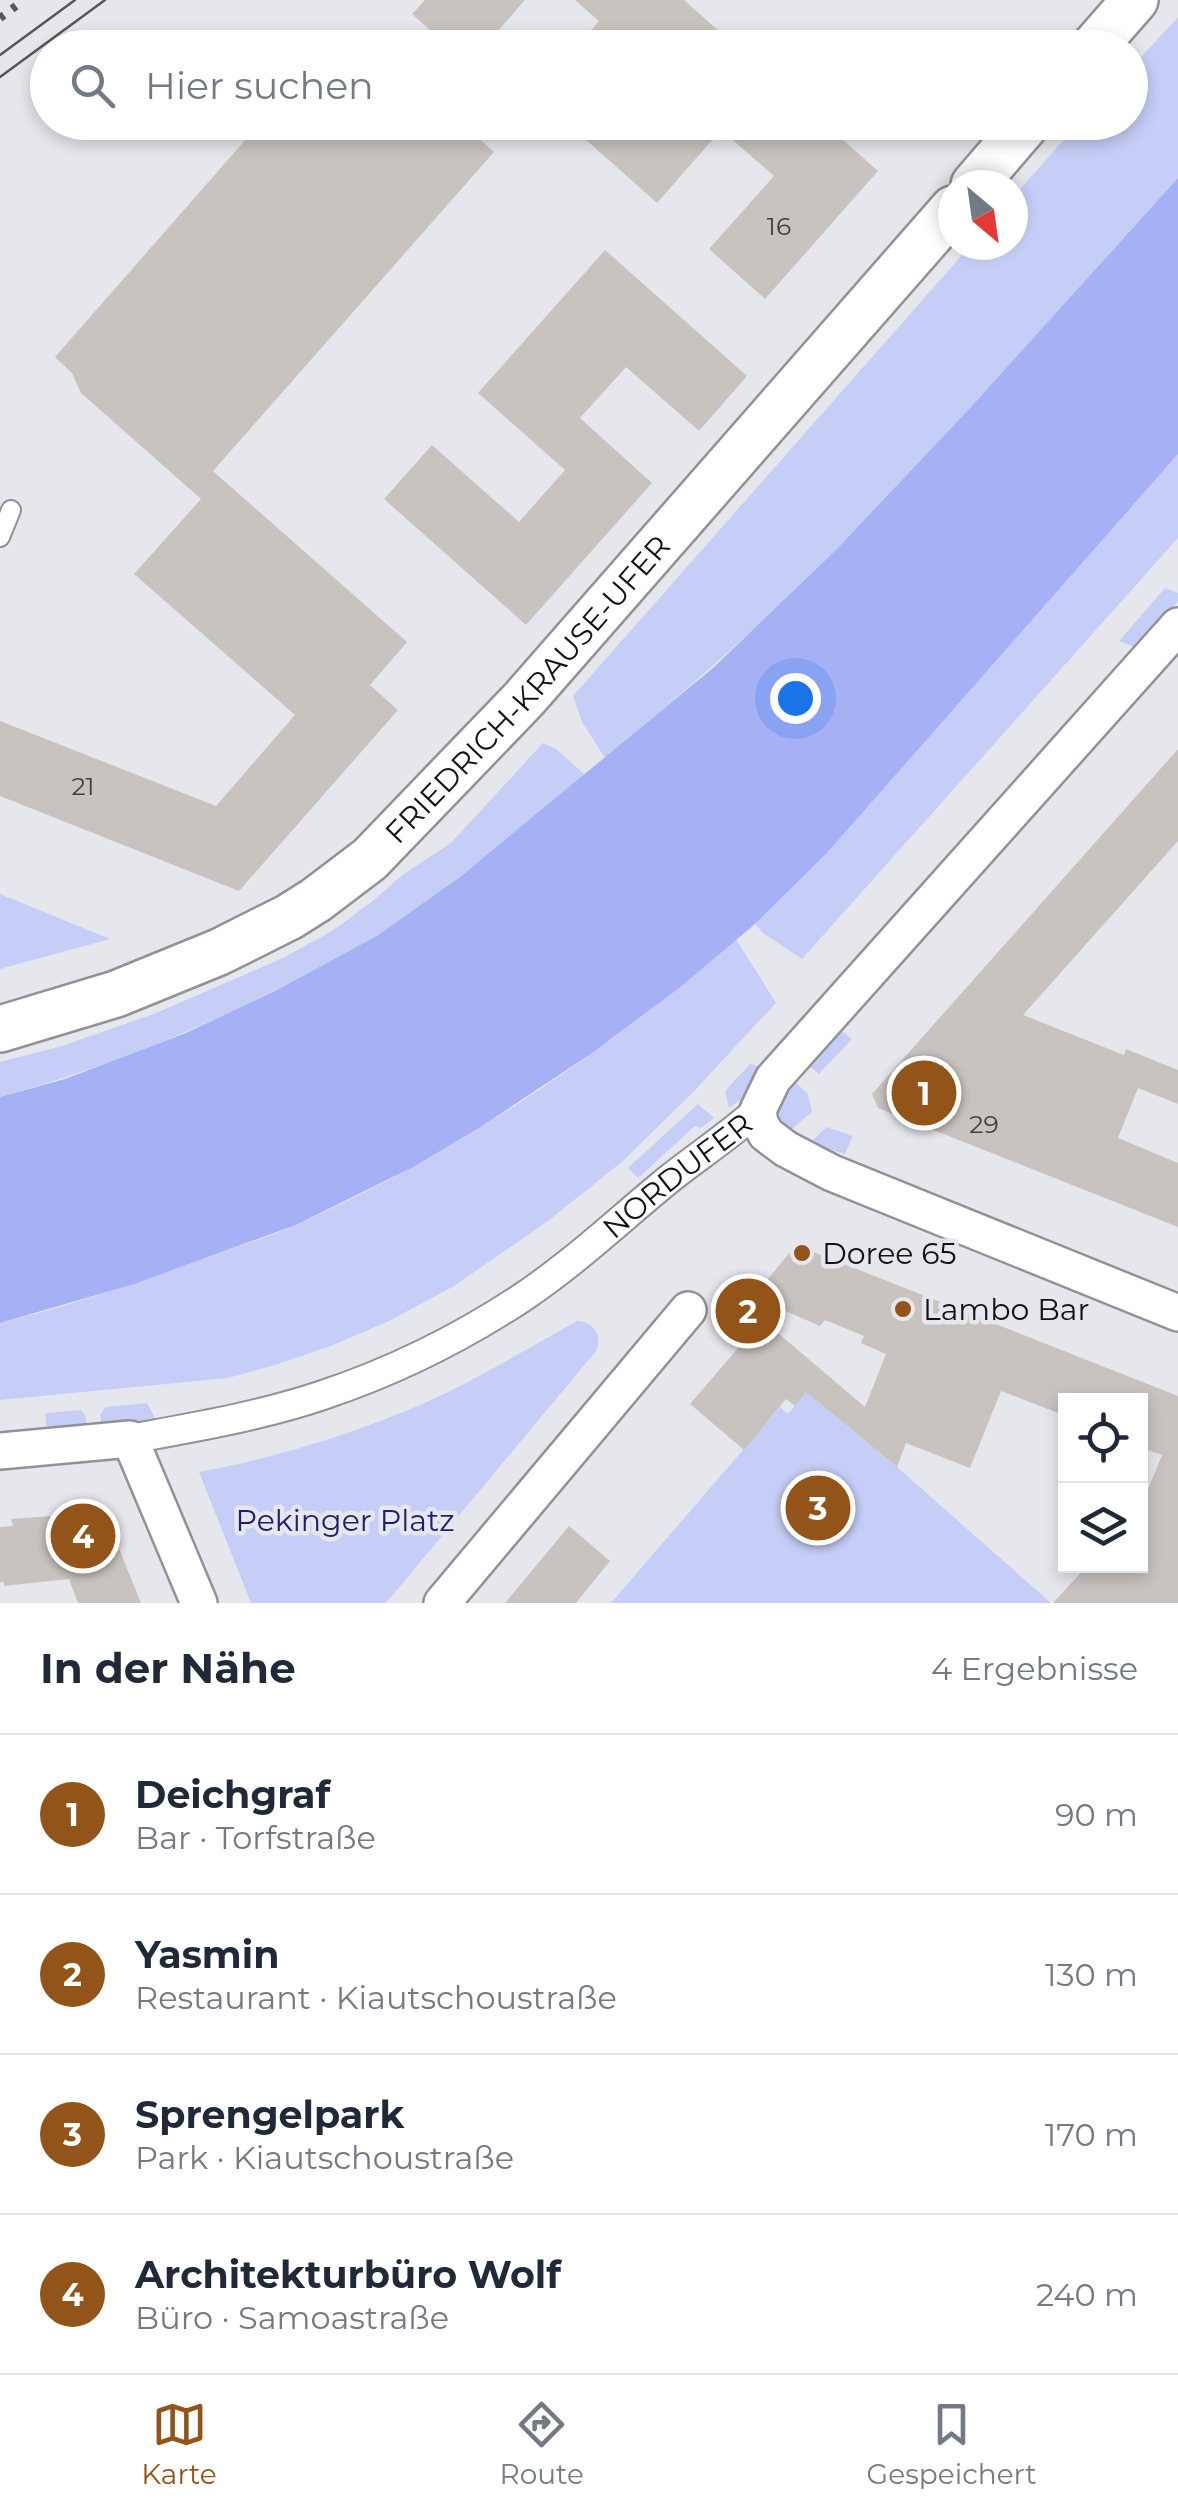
<!DOCTYPE html>
<html lang="de">
<meta charset="utf-8">
<style>
:root{--surface:#fff;--page:#f2f2f3;--text:#1f2937;--muted:#747a83;--line:#e0e1e3;--accent:#93541a}
body{margin:0;font-family:Montserrat,sans-serif;background:var(--page);color:var(--text)}
.controls{position:absolute;right:30px;bottom:30px;display:grid;overflow:hidden;border-radius:0px;box-shadow:0 5px 15px #0003}
.controls button{width:90px;height:90px;display:grid;place-items:center;padding:0;border:0;border-bottom:2px solid var(--line);background:var(--surface);color:var(--text);font:50px sans-serif}
.compass{position:absolute;left:938px;top:170px;width:90px;height:90px;border-radius:50%;background:var(--surface);box-shadow:0 5px 15px #0003;rotate:151deg}
.you{position:absolute;left:795px;top:698px;width:35px;height:35px;margin:-25px;border:8px solid #fff;border-radius:50%;background:#1a73e8;box-shadow:0 0 0 15px #1a73e833}
.badge{display:grid;place-items:center;width:65px;height:65px;border-radius:50%;background:var(--accent);color:#fff;font-size:32px;font-weight:700}
.pin{position:absolute;translate:-50% -50%;border:5px solid #fff;box-shadow:0 2px 10px #0006}
.list{margin:0;padding:0;list-style:none}
h2{display:flex;justify-content:space-between;align-items:center;height:130px;margin:0;padding:0 40px;font-size:42px}
h2 small{font-size:32px;font-weight:400;color:var(--muted)}
.list li{display:grid;grid-template-columns:65px 1fr auto;gap:30px;align-items:center;box-sizing:border-box;height:160px;padding:0 40px;border-top:2px solid var(--line)}
.list b{display:block;font-size:38px;white-space:nowrap}
.list p{margin:0;font-size:32px;white-space:nowrap;color:var(--muted)}
.list em{font-size:32px;font-style:normal;color:var(--muted)}
.icon{flex:none;width:55px;height:55px;fill:none;stroke:currentColor;stroke-width:2;stroke-linecap:round;stroke-linejoin:round}
.map{position:relative;flex:none;width:1178px;height:1603px;overflow:hidden}
.search{position:absolute;background:var(--surface);box-shadow:0 5px 15px #0003;left:30px;right:30px;top:30px;height:110px;display:flex;align-items:center;gap:25px;box-sizing:border-box;padding:0 35px;border-radius:55px;color:var(--muted);font-size:38px}
.sheet{height:770px;background:var(--surface)}
nav{display:flex;justify-content:space-around;align-items:center;box-sizing:border-box;height:140px;border-top:2px solid var(--line);background:var(--surface);font-size:28px;color:var(--muted)}
nav a{display:grid;justify-items:center;gap:5px}
nav .on{color:var(--accent)}
.map>svg:first-child{display:block}
.green{fill:#c6cef7}
.water{fill:#a5b0f5}
.building{fill:#c9c3bf}
.lines{fill:none;stroke-linecap:round;stroke-linejoin:round}
.service-casing{stroke:#909297;stroke-width:22}
.pedestrian-casing{stroke:#909297;stroke-width:32}
.minor-casing{stroke:#909297;stroke-width:40}
.tertiary-casing{stroke:#909297;stroke-width:50}
.service{stroke:#fff;stroke-width:18}
.pedestrian{stroke:#fff;stroke-width:28}
.minor{stroke:#fff;stroke-width:35}
.tertiary{stroke:#fff;stroke-width:45}
.tram{stroke:#555659;stroke-width:2.5}
.rail{stroke:#555659;stroke-width:8;stroke-dasharray:5 10;stroke-linecap:butt}
.poi-dot{fill:#93541a;stroke:#e6e7ed;stroke-width:4}
.labels{text-anchor:middle;dominant-baseline:central;stroke-width:9;stroke-linejoin:round;paint-order:stroke}
.number-label{font-size:25px;fill:#403f40}
.street-label{font-size:30px;fill:#121315;stroke:#e6e7ed}
.poi-label{font-size:30px;fill:#121315;stroke:#e6e7ed;text-anchor:start}
.park-label{font-size:30px;fill:#211e6b;stroke:#e6e7ed}
</style>
<div class="map">
<svg width="1178" height="1603" viewBox="0 0 1178 1603">
<rect width="100%" height="100%" fill="#e6e7ed"/>
<path class="green" d="M 1178,17 L 1178,178 C 1066,302 955,429 838,549 C 764,623 685,691 605,758 L 582,722 L 573,696 L 971,245 L 1013,245 L 1013,197 L 1079,123 L 1130,122 L 1131,68 Z
M 1178,454 L 1178,538 L 802,959 L 763,933 L 755,924 L 827,853 Z
M 1165,588 L 1178,593 L 1178,601 L 1137,648 L 1119,641 Z
M 543,743 L 556,749 L 585,775 C 518,829 452,887 380,934 C 358,948 335,959 312,971 C 213,1025 108,1067 0,1097 L 0,1062 L 62,1046 L 156,1013 L 283,958 L 332,931 L 370,903 L 405,873 L 451,843 Z
M 0,894 L 110,939 L 0,969 Z
M 736,939 L 776,1003 L 696,1089 L 623,1161 L 548,1221 L 454,1286 L 389,1321 L 331,1346 L 275,1365 L 228,1378 L 0,1400 L 0,1323 C 69,1306 136,1283 203,1259 C 234,1248 266,1238 296,1225 C 456,1154 604,1053 736,939 Z
M 839,1029 L 852,1039 L 819,1074 L 807,1064 Z
M 750,1064 L 769,1069 L 750,1093 L 729,1108 L 725,1091 Z
M 792,1079 L 808,1094 L 812,1112 L 789,1131 L 782,1123 L 776,1109 Z
M 698,1104 L 714,1118 L 701,1128 L 695,1126 L 638,1178 L 628,1168 Z
M 826,1127 L 853,1136 L 845,1154 L 810,1143 Z
M 577,1321 C 594,1322 603,1335 596,1351 L 386,1603 L 251,1603 L 199,1472 C 274,1458 350,1435 420,1405 C 474,1381 525,1350 577,1321 Z
M 806,1392 L 897,1467 L 1051,1603 L 611,1603 L 780,1407 L 788,1414 Z
M 147,1403 L 160,1427 L 103,1432 L 100,1415 L 106,1407 Z
M 81,1410 L 85,1415 L 88,1433 L 47,1434 L 45,1413 Z"/>
<path class="water" d="M 1178,178 L 1178,454 L 827,853 L 755,924 L 679,988 L 592,1053 L 479,1128 L 415,1166 L 296,1225 L 134,1284 L 0,1323 L 0,1097 L 65,1079 L 186,1033 L 273,992 L 377,936 L 460,877 L 713,668 L 837,549 L 972,406 Z"/>
<path class="building" d="M 425,0 L 525,0 L 483,48 L 450,48 L 412,14 Z
M 575,0 L 684,0 L 738,48 L 576,48 L 599,21 Z
M 261,122 L 460,122 L 494,152 L 213,471 L 407,642 L 370,685 L 398,710 L 239,891 L 0,796 L 0,721 L 216,806 L 295,715 L 134,574 L 201,499 L 81,393 L 72,373 L 55,357 Z
M 566,122 L 823,122 L 878,171 L 765,299 L 709,249 L 774,176 L 721,130 L 657,203 Z
M 605,250 L 747,376 L 699,431 L 626,367 L 580,418 L 652,483 L 526,625 L 384,499 L 432,445 L 519,522 L 565,470 L 478,393 Z
M 1178,749 L 1178,841 L 1023,1015 L 1124,1055 L 1126,1049 L 1178,1070 L 1178,1104 L 1138,1088 L 1118,1138 L 1178,1163 L 1178,1227 L 878,1108 L 872,1094 Z
M 796,1245 L 1178,1396 L 1178,1603 L 1053,1603 L 1087,1566 L 1140,1566 L 1140,1509 L 1162,1455 L 1140,1447 L 1140,1400 L 1066,1400 L 1066,1416 L 1001,1391 L 970,1468 L 906,1443 L 897,1467 L 806,1392 L 795,1406 L 786,1399 L 744,1450 L 690,1404 L 744,1341 L 728,1328 L 746,1306 L 865,1407 L 886,1354 L 861,1343 L 864,1336 L 825,1320 L 820,1326 L 753,1297 Z
M 52,1516 L 53,1522 L 106,1516 L 141,1603 L 78,1603 L 69,1579 L 4,1586 L 4,1582 L 0,1582 L 0,1527 L 13,1526 L 11,1519 Z
M 569,1526 L 610,1561 L 576,1603 L 505,1603 Z"/>
<g class="lines">
<defs>
<path id="service" d="M 0,537 L 11,510"/>
<g id="pedestrian">
<path id="s1" d="M 130,1439 C 195,1427 261,1416 323,1395 C 392,1372 459,1339 520,1299 C 573,1264 619,1220 668,1180 C 698,1156 729,1136 758,1110"/>
</g>
<path id="minor" d="M 1178,626 L 773,1079 L 758,1110 L 760,1123 L 766,1134 L 786,1149 L 832,1173 L 1178,1313
M 0,1451 L 130,1439 L 199,1603
M 442,1603 L 688,1310"/>
<g id="tertiary">
<path d="M 1093,48 L 1135,0"/>
<path d="M 974,185 L 1028,122"/>
<path id="s2" d="M 0,1029 L 116,994 L 219,952 L 289,917 L 316,900 L 370,859 L 524,699 L 953,209"/>
</g>
</defs>
<use href="#service" class="service-casing"/>
<use href="#pedestrian" class="pedestrian-casing"/>
<use href="#minor" class="minor-casing"/>
<use href="#tertiary" class="tertiary-casing"/>
<use href="#service" class="service"/>
<use href="#pedestrian" class="pedestrian"/>
<use href="#minor" class="minor"/>
<use href="#tertiary" class="tertiary"/>
<path class="tram" d="M 0,55 L 75,0
M 0,77 L 105,0"/>
<path class="rail" d="M 0,18 L 24,0"/>
</g>
<g class="poi-dot">
<circle cx="802" cy="1253" r="10"/>
<circle cx="903" cy="1309" r="10"/>
</g>
<g class="labels">
<g class="number-label">
<text x="779" y="226">16</text>
<text x="83" y="786">21</text>
<text x="984" y="1124">29</text>
</g>
<g class="street-label">
<text stroke="none"><textPath href="#s2" startOffset="642">FRIEDRICH-KRAUSE-UFER</textPath></text>
<text stroke="none"><textPath href="#s1" startOffset="618">NORDUFER</textPath></text>
</g>
<g class="poi-label">
<text x="822" y="1253">Doree 65</text>
<text x="923" y="1309">Lambo Bar</text>
</g>
<g class="park-label">
<text x="345" y="1520">Pekinger Platz</text>
</g>
</g>
</svg>
<div class="controls">
<button><svg class="icon" aria-label="locate" viewBox="0 0 24 24"><circle cx="12" cy="12" r="6"/><path d="M12 2v4M12 18v4M2 12h4M18 12h4"/></svg></button>
<button><svg class="icon" aria-label="layers" viewBox="0 0 24 24"><path d="M12 4l9 5-9 5-9-5zM3 14l9 5 9-5"/></svg></button>
</div>
<svg class="compass" viewBox="-18 -18 36 36"><path d="M0-13l5 13h-10z" fill="#e53935"/><path d="M0 13l5-13h-10z" fill="#747a83"/></svg>
<div class="you"></div>
<div class="pin badge" style="left:924px;top:1093px">1</div>
<div class="pin badge" style="left:748px;top:1311px">2</div>
<div class="pin badge" style="left:818px;top:1508px">3</div>
<div class="pin badge" style="left:83px;top:1536px">4</div>
<div class="search"><svg class="icon" aria-label="search" viewBox="0 0 24 24"><circle cx="10" cy="10" r="6"/><path d="M15 15l6 6"/></svg>Hier suchen</div>
</div>
<section class="sheet">
<h2>In der Nähe<small>4 Ergebnisse</small></h2>
<ul class="list">
<li><span class="badge">1</span><div><b>Deichgraf</b><p>Bar · Torfstraße</p></div><em>90 m</em></li>
<li><span class="badge">2</span><div><b>Yasmin</b><p>Restaurant · Kiautschoustraße</p></div><em>130 m</em></li>
<li><span class="badge">3</span><div><b>Sprengelpark</b><p>Park · Kiautschoustraße</p></div><em>170 m</em></li>
<li><span class="badge">4</span><div><b>Architekturbüro Wolf</b><p>Büro · Samoastraße</p></div><em>240 m</em></li>
</ul>
</section>
<nav>
<a class="on"><svg class="icon" aria-label="map" viewBox="0 0 24 24"><path d="M3 6l6-2 6 2 6-2v14l-6 2-6-2-6 2zM9 4v14M15 6v14"/></svg>Karte</a>
<a><svg class="icon" aria-label="directions" viewBox="0 0 24 24"><path d="M12 3l9 9-9 9-9-9zM9 14v-3h6M13 9l2 2-2 2"/></svg>Route</a>
<a><svg class="icon" aria-label="saved" viewBox="0 0 24 24"><path d="M7 4h10v16l-5-4-5 4z"/></svg>Gespeichert</a>
</nav>
